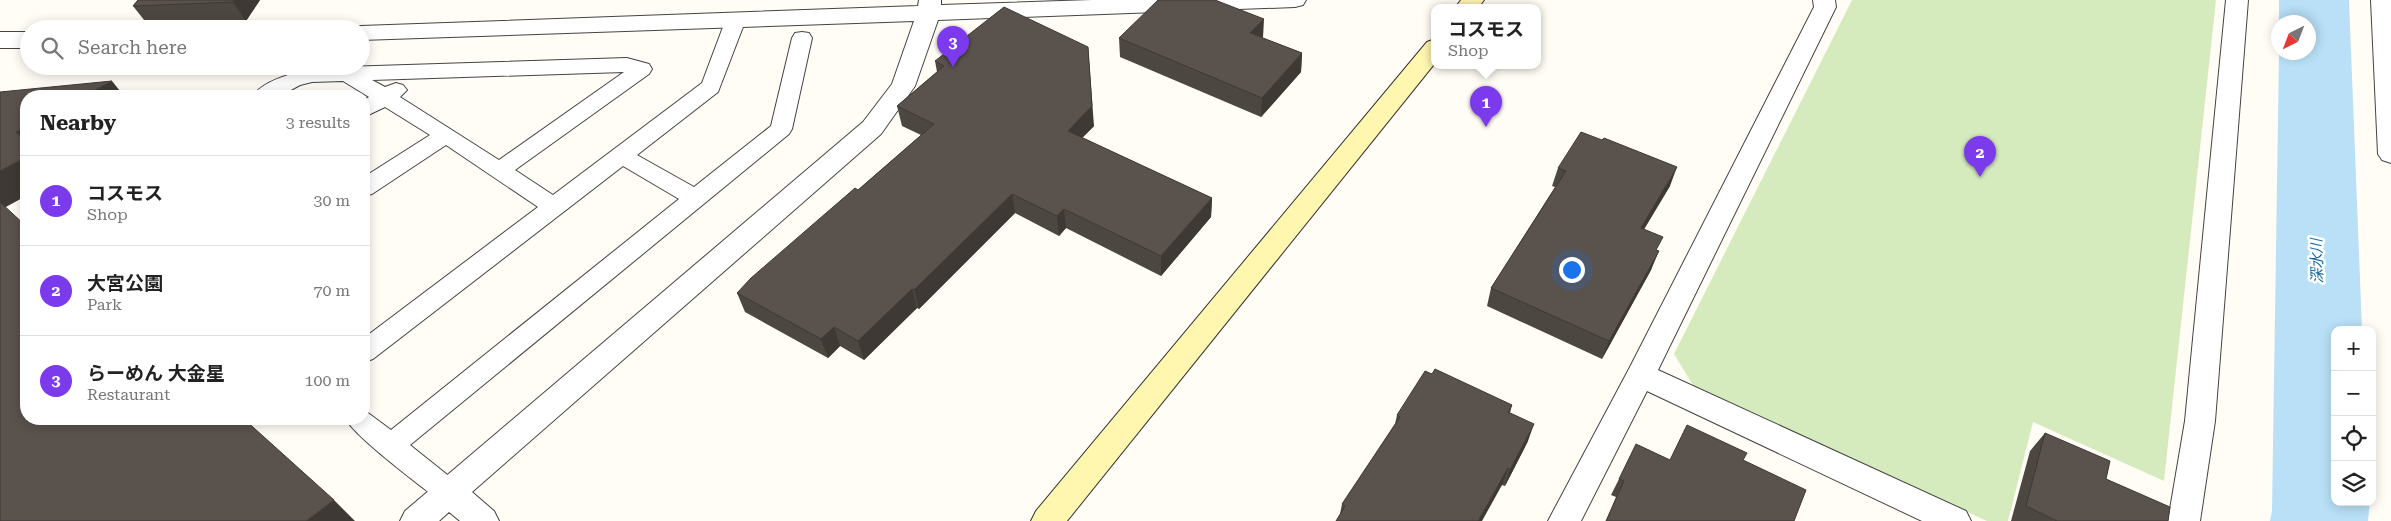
<!DOCTYPE html>
<meta charset="utf-8">
<style>
:root{--surface:#fff;--page:#f6f6f6;--text:#222;--muted:#767676;--line:#e0e0e0;--accent:#7c3aed}
body{margin:0;font-family:"Roboto Serif","Noto Sans JP",serif;background:var(--page);color:var(--text)}
.controls{position:absolute;right:15px;bottom:15px;display:grid;overflow:hidden;border-radius:10px;box-shadow:0 2px 12px #0003}
.controls button{width:45px;height:45px;display:grid;place-items:center;padding:0;border:0;border-bottom:1px solid var(--line);background:var(--surface);color:var(--text);font:25px sans-serif}
.compass{position:absolute;left:2271px;top:15px;width:45px;height:45px;border-radius:50%;background:var(--surface);box-shadow:0 2px 12px #0003;rotate:222deg}
.you{position:absolute;left:1571px;top:269px;width:18px;height:18px;margin:-12px;border:4px solid #fff;border-radius:50%;background:#1a73e8;box-shadow:0 0 0 8px #1a73e833}
.badge{display:grid;place-items:center;width:32px;height:32px;border-radius:50%;background:var(--accent);color:#fff;font-size:16px;font-weight:700}
.pin{position:absolute;translate:-50% -41px;filter:drop-shadow(0 1px 2px #0008)}
.pin::after{content:'';position:absolute;top:26px;width:18px;height:15px;background:inherit;clip-path:polygon(0 0,100% 0,50% 100%)}
.popup{position:absolute;left:1431px;top:4px;width:110px;height:65px;box-sizing:border-box;display:grid;place-content:center;border-radius:10px;background:var(--surface);filter:drop-shadow(0 1px 4px #0005);font-size:16px;white-space:nowrap;color:var(--muted)}
.popup b{font-size:19px;color:var(--text)}
.popup::after{content:'';position:absolute;left:50%;top:100%;margin-left:-10px;border:10px solid transparent;border-top-color:var(--surface)}
.list{margin:0;padding:0;list-style:none}
h2{display:flex;justify-content:space-between;align-items:center;height:65px;margin:0;padding:0 20px;font-size:21px}
h2 small{font-size:16px;font-weight:400;color:var(--muted)}
.list li{display:grid;grid-template-columns:32px 1fr auto;gap:15px;align-items:center;box-sizing:border-box;height:90px;padding:0 20px;border-top:1px solid var(--line)}
.list b{display:block;font-size:19px;white-space:nowrap}
.list p{margin:0;font-size:16px;white-space:nowrap;color:var(--muted)}
.list em{font-size:16px;font-style:normal;color:var(--muted)}
.icon{flex:none;width:28px;height:28px;fill:none;stroke:currentColor;stroke-width:2;stroke-linecap:round;stroke-linejoin:round}
.map{position:relative;flex:none;width:2391px;height:521px;overflow:hidden}
.search{position:absolute;background:var(--surface);box-shadow:0 2px 12px #0003;left:20px;top:20px;width:350px;height:55px;display:flex;align-items:center;gap:12px;box-sizing:border-box;padding:0 18px;border-radius:28px;color:var(--muted);font-size:19px}
.panel{position:absolute;background:var(--surface);box-shadow:0 2px 12px #0003;left:20px;top:90px;width:350px;height:335px;border-radius:20px}
.map>svg:first-child{display:block}
.green{fill:#d5ebbd}
.lines{fill:none;stroke-linecap:round;stroke-linejoin:round}
.river{fill:#b9e0f7;fill-rule:evenodd}
.lane-casing{stroke:#444;stroke-width:2}
.street-casing{stroke:#444;stroke-width:2}
.secondary-casing{stroke:#333;stroke-width:2}
.lane{fill:#fff;fill-rule:evenodd}
.street{fill:#fff;fill-rule:evenodd}
.secondary{fill:#fff6b0;fill-rule:evenodd}
.wall{fill:#4d4742}
.shaded-wall{fill:#3f3936}
.building{fill:#5a524d;stroke:#3f3936}
.labels{text-anchor:middle;dominant-baseline:central;stroke-width:5;stroke-linejoin:round;paint-order:stroke}
.water-label{font-size:15px;font-style:italic;fill:#1768a6;stroke:#fff}
</style>
<div class="map">
<svg width="2391" height="521" viewBox="0 0 2391 521">
<rect width="100%" height="100%" fill="#fffdf5"/>
<path class="green" d="M 1852,0 L 2216,0 L 2164,481 L 2033,422 L 2008,521 L 1987,521 L 1694,387 L 1674,354 Z"/>
<g class="lines">
<path class="river" d="M 2279,0 L 2349,0 L 2362,330 L 2335,330 L 2335,502 L 2370,502 L 2368,521 L 2270,521 L 2272,511 L 2279,52 L 2308,52 L 2308,22 L 2279,22 Z"/>
<defs>
<path id="lane" d="M 736,13 L 743,15 L 746,19 L 718,92 L 637,155 L 694,187 L 771,126 L 792,38 L 795,33 L 802,32 L 809,33 L 812,38 L 792,129 L 789,134 L 410,445 L 460,485 L 464,493 L 460,501 L 450,505 L 440,501 C 421,486 354,436 346,419 L 364,419 L 364,410 L 391,430 L 679,199 L 623,166 L 373,359 L 364,362 L 364,338 L 538,207 L 446,145 L 372,194 L 364,196 L 364,177 L 430,135 L 385,107 L 364,117 L 364,100 L 369,97 L 343,81 L 312,82 L 300,85 L 280,96 L 253,96 C 263,80 295,73 312,68 L 627,58 L 649,64 L 652,69 L 649,74 L 515,170 L 553,195 L 702,83 L 726,19 L 729,15 ZM 624,72 L 499,160 L 400,97 L 407,90 L 403,85 L 396,83 L 385,87 L 372,80 Z"/>
<path id="street" d="M 919,0 L 941,0 L 941,5 L 1092,0 L 1306,0 L 1303,5 L 1295,7 L 938,20 L 915,86 L 881,134 L 472,492 L 494,511 L 499,521 L 460,521 L 449,512 L 439,521 L 400,521 L 405,511 L 863,122 L 892,84 L 914,21 L 361,40 L 361,29 L 353,28 L 361,26 L 918,6 Z
M 1813,0 L 1835,0 L 1836,7 L 1658,370 L 1966,511 L 1971,521 L 1922,521 L 1647,391 L 1581,521 L 1548,521 L 1630,367 L 1814,7 Z
M 2226,0 L 2248,0 L 2215,421 L 2200,521 L 2168,521 L 2185,421 Z
M 2371,0 L 2391,0 L 2391,163 L 2382,160 L 2378,154 Z
M 0,32 L 29,32 L 29,48 L 0,48 Z"/>
<path id="secondary" d="M 1461,0 L 1484,0 L 1478,8 L 1455,8 Z
M 1435,39 L 1435,63 L 1067,521 L 1031,521 L 1036,511 L 1427,42 Z"/>
</defs>
<use href="#lane" class="lane-casing"/>
<use href="#street" class="street-casing"/>
<use href="#secondary" class="secondary-casing"/>
<use href="#lane" class="lane"/>
<use href="#street" class="street"/>
<use href="#secondary" class="secondary"/>
</g>
<path class="wall" d="M 138,0 L 260,0 L 246,21 L 148,25 L 133,6 Z
M 1119,38 L 1263,38 L 1302,53 L 1301,72 L 1261,117 L 1120,57 Z
M 935,61 L 1094,126 L 1082,138 L 1212,198 L 1211,217 L 1161,276 L 1066,228 L 1059,236 L 1015,213 L 919,309 L 917,308 L 864,360 L 840,346 L 828,358 L 745,312 L 737,293 L 858,190 L 921,135 L 902,126 L 897,106 L 937,72 Z
M 1558,168 L 1670,186 L 1644,229 L 1657,251 L 1651,270 L 1602,359 L 1487,306 L 1491,288 L 1555,187 L 1552,186 Z
M 1432,374 L 1512,405 L 1510,413 L 1528,441 L 1505,486 L 1502,485 L 1340,514 L 1342,504 L 1395,424 L 1397,415 Z
M 2045,433 L 2106,479 L 2168,521 L 2011,521 L 2030,451 Z
M 1669,460 L 1743,460 L 1794,521 L 1606,521 L 1616,497 L 1611,495 L 1619,479 Z"/>
<path class="shaded-wall" d="M 235,0 L 260,0 L 246,21 L 233,2 Z
M 1264,19 L 1263,38 L 1250,33 Z
M 1088,47 L 1094,126 L 1070,150 L 1068,131 Z
M 1302,53 L 1301,72 L 1261,117 L 1262,98 Z
M 112,81 L 124,96 L 84,96 Z
M 26,127 L 26,143 L 16,132 Z
M 26,157 L 26,196 L 4,208 L 0,205 L 0,171 Z
M 1677,167 L 1670,186 L 1634,246 L 1641,228 Z
M 1012,194 L 1015,213 L 919,309 L 914,290 Z
M 1212,198 L 1211,217 L 1161,276 L 1161,256 Z
M 1064,209 L 1066,228 L 1059,236 L 1057,216 Z
M 1659,251 L 1651,270 L 1602,359 L 1609,341 Z
M 912,289 L 917,308 L 864,360 L 858,341 Z
M 834,327 L 840,346 L 828,358 L 821,339 Z
M 1534,424 L 1528,441 L 1505,486 L 1510,470 Z
M 1508,468 L 1502,485 L 1482,521 L 1478,521 Z
M 334,500 L 355,521 L 306,521 Z"/>
<path class="building" d="M 138,0 L 235,0 L 233,2 L 133,6 Z
M 1158,0 L 1215,0 L 1264,19 L 1250,33 L 1302,53 L 1262,98 L 1119,38 Z
M 1004,7 L 1088,47 L 1092,106 L 1068,131 L 1212,198 L 1161,256 L 1064,209 L 1057,216 L 1012,194 L 914,290 L 912,289 L 858,341 L 834,327 L 821,339 L 737,293 L 751,278 L 855,188 L 858,190 L 934,124 L 897,106 L 944,66 L 935,61 Z
M 112,81 L 84,96 L 26,96 L 26,127 L 16,132 L 26,141 L 26,157 L 0,171 L 0,92 Z
M 1581,132 L 1602,140 L 1604,138 L 1677,167 L 1641,228 L 1663,237 L 1656,250 L 1659,251 L 1609,341 L 1491,288 L 1566,171 L 1558,168 Z
M 0,202 L 26,226 L 26,419 L 244,419 L 334,500 L 306,521 L 0,521 Z
M 1435,369 L 1512,405 L 1508,412 L 1534,424 L 1510,470 L 1508,468 L 1478,521 L 1336,521 L 1345,506 L 1342,504 L 1400,417 L 1397,415 L 1425,371 L 1432,374 Z
M 1687,425 L 1747,453 L 1743,460 L 1806,490 L 1794,521 L 1606,521 L 1624,481 L 1619,479 L 1636,444 L 1670,460 Z
M 2045,433 L 2110,461 L 2106,479 L 2170,507 L 2168,521 L 2057,521 L 2026,506 Z"/>
<g class="labels">
<g class="water-label">
<text transform="translate(2317 261) rotate(-91)">深水川</text>
</g>
</g>
</svg>
<div class="controls">
<button>+</button>
<button>−</button>
<button><svg class="icon" aria-label="locate" viewBox="0 0 24 24"><circle cx="12" cy="12" r="6"/><path d="M12 2v4M12 18v4M2 12h4M18 12h4"/></svg></button>
<button><svg class="icon" aria-label="layers" viewBox="0 0 24 24"><path d="M12 4l9 5-9 5-9-5zM3 14l9 5 9-5"/></svg></button>
</div>
<svg class="compass" viewBox="-18 -18 36 36"><path d="M0-13l5 13h-10z" fill="#e53935"/><path d="M0 13l5-13h-10z" fill="#767676"/></svg>
<div class="you"></div>
<div class="pin badge" style="left:1486px;top:127px">1</div>
<div class="popup"><b>コスモス</b>Shop</div>
<div class="pin badge" style="left:1980px;top:177px">2</div>
<div class="pin badge" style="left:953px;top:67px">3</div>
<div class="search"><svg class="icon" aria-label="search" viewBox="0 0 24 24"><circle cx="10" cy="10" r="6"/><path d="M15 15l6 6"/></svg>Search here</div>
<section class="panel">
<h2>Nearby<small>3 results</small></h2>
<ul class="list">
<li><span class="badge">1</span><div><b>コスモス</b><p>Shop</p></div><em>30 m</em></li>
<li><span class="badge">2</span><div><b>大宮公園</b><p>Park</p></div><em>70 m</em></li>
<li><span class="badge">3</span><div><b>らーめん 大金星</b><p>Restaurant</p></div><em>100 m</em></li>
</ul>
</section>
</div>
